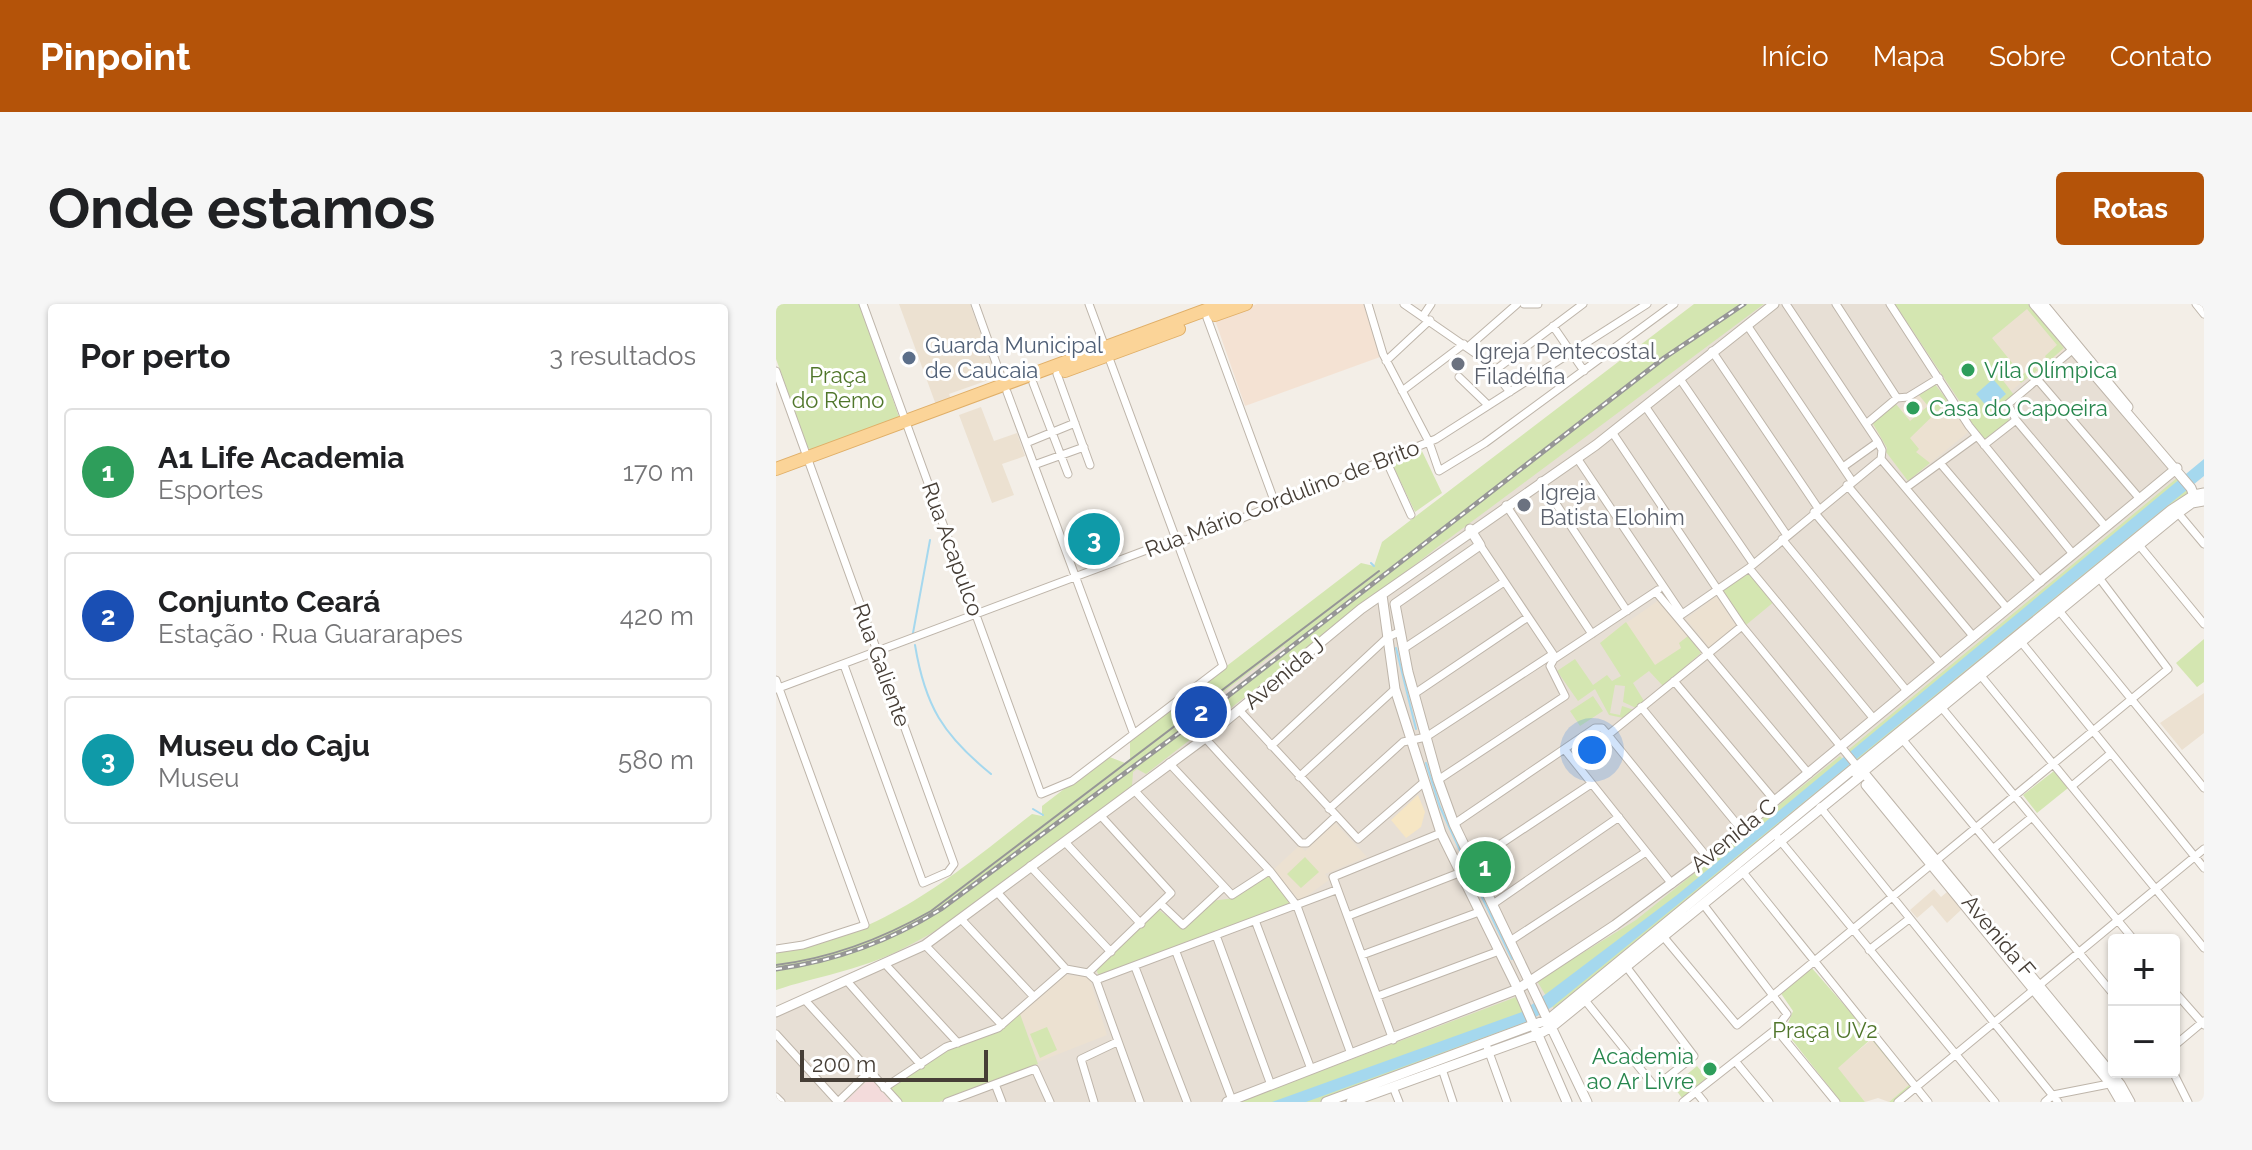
<!DOCTYPE html>
<html lang="pt">
<meta charset="utf-8">
<style>
:root{--surface:#fff;--page:#f6f6f6;--text:#202124;--muted:#757577;--line:#e0e0e0;--accent:#b45309}
body{margin:0;font-family:Raleway,sans-serif;background:var(--page);color:var(--text)}
.controls{position:absolute;right:24px;bottom:24px;display:grid;overflow:hidden;border-radius:8px;box-shadow:0 2px 6px #0004}
.controls button{width:72px;height:72px;display:grid;place-items:center;padding:0;border:0;border-bottom:2px solid var(--line);background:var(--surface);color:var(--text);font:40px sans-serif}
.scale{position:absolute;left:24px;bottom:20px;width:188px;box-sizing:border-box;padding-left:8px;border:4px solid #463e36;border-top:0;font-size:22px;line-height:28px;white-space:nowrap;color:#463e36;-webkit-text-stroke:6px #fff;paint-order:stroke}
.you{position:absolute;left:816px;top:446px;width:28px;height:28px;margin:-20px;border:6px solid #fff;border-radius:50%;background:#1a73e8;box-shadow:0 0 0 12px #1a73e833}
.badge{display:grid;place-items:center;width:52px;height:52px;border-radius:50%;background:var(--accent);color:#fff;font-size:26px;font-weight:700}
.pin{position:absolute;translate:-50% -50%;border:4px solid #fff;box-shadow:0 2px 8px #0006}
.list{margin:0;padding:0;list-style:none}
h2{display:flex;justify-content:space-between;align-items:center;height:104px;margin:0;padding:0 32px;font-size:34px}
h2 small{font-size:26px;font-weight:400;color:var(--muted)}
.list li{display:grid;grid-template-columns:52px 1fr auto;gap:24px;align-items:center;box-sizing:border-box;height:128px;margin:0 16px 16px;padding:0 16px;border:2px solid var(--line);border-radius:8px}
.list b{display:block;font-size:30px;white-space:nowrap}
.list p{margin:0;font-size:26px;white-space:nowrap;color:var(--muted)}
.list em{font-size:26px;font-style:normal;color:var(--muted)}
.map{position:relative;flex:none;width:1428px;height:798px;overflow:hidden;border-radius:8px}
header{display:flex;align-items:center;gap:48px;box-sizing:border-box;height:112px;padding:0 40px;background:var(--accent);color:#fff}
header strong{font-size:38px}
nav{display:flex;gap:44px;margin-inline-start:auto;font-size:28px}
.intro{display:flex;align-items:center;justify-content:space-between;box-sizing:border-box;height:192px;padding:0 48px}
h1{margin:0;font-size:56px}
.button{padding:20px 36px;border-radius:8px;background:var(--accent);color:#fff;font-size:28px;font-weight:700}
main{display:flex;gap:48px;padding:0 48px}
aside{flex:1;background:var(--surface);border-radius:8px;box-shadow:0 2px 6px #0004}
.map>svg:first-child{display:block}
.residential{fill:#e7dfd5}
.commercial{fill:#f4e2d3}
.education{fill:#ece1d1}
.medical{fill:#f3dbdb}
.green{fill:#d4e6b1;fill-rule:evenodd}
.sand{fill:#f6e6c4}
.water{fill:#a5d8ee}
.lines{fill:none;stroke-linecap:round;stroke-linejoin:round}
.stream{stroke:#a5d8ee;stroke-width:2}
.minor-casing{stroke:#beb5aa;stroke-width:9}
.tertiary-casing{stroke:#beb5aa;stroke-width:11}
.primary-casing{stroke:#e0af68;stroke-width:14}
.minor{stroke:#fff;stroke-width:7}
.tertiary{stroke:#fff;stroke-width:9}
.primary{stroke:#fbd498;stroke-width:12}
.tram{stroke:#969696;stroke-width:2}
.rail-casing{stroke:#969696;stroke-width:5}
.rail{stroke:#fff;stroke-width:2;stroke-dasharray:6;stroke-linecap:butt}
.service-dot{fill:#5c6f8a;stroke:#fff;stroke-width:3}
.worship-dot{fill:#6b7280;stroke:#fff;stroke-width:3}
.leisure-dot{fill:#2e9e5b;stroke:#fff;stroke-width:3}
.labels{text-anchor:middle;dominant-baseline:central;stroke-width:6;stroke-linejoin:round;paint-order:stroke}
.service-label{font-size:22px;fill:#4e5e75;stroke:#fff;text-anchor:start}
.worship-label{font-size:22px;fill:#5b616d;stroke:#fff;text-anchor:start}
.leisure-label{font-size:22px;fill:#27864d;stroke:#fff;text-anchor:start}
.park-label{font-size:22px;fill:#50762b;stroke:#fff}
.street-label{font-size:22px;fill:#463e36;stroke:#fff}
</style>
<header>
<strong>Pinpoint</strong>
<nav><a>Início</a><a>Mapa</a><a>Sobre</a><a>Contato</a></nav>
</header>
<div class="intro"><h1>Onde estamos</h1><a class="button">Rotas</a></div>
<main>
<aside>
<h2>Por perto<small>3 resultados</small></h2>
<ul class="list">
<li><span class="badge" style="background:#2e9e5b">1</span><div><b>A1 Life Academia</b><p>Esportes</p></div><em>170 m</em></li>
<li><span class="badge" style="background:#1a4fb4">2</span><div><b>Conjunto Ceará</b><p>Estação · Rua Guararapes</p></div><em>420 m</em></li>
<li><span class="badge" style="background:#0f9aa8">3</span><div><b>Museu do Caju</b><p>Museu</p></div><em>580 m</em></li>
</ul>
</aside>
<div class="map">
<svg width="1428" height="798" viewBox="0 0 1428 798">
<rect width="100%" height="100%" fill="#f3eee7"/>
<path class="residential" d="M 953,0 L 1264,0 L 1423,195 L 770,724 L 572,798 L 0,798 L 0,708 L 121,656 L 111,631 L 155,607 Z"/>
<path class="commercial" d="M 481,0 L 588,0 L 604,53 L 469,102 L 439,16 Z"/>
<path class="education" d="M 123,0 L 194,0 L 221,73 L 173,90 L 175,95 L 160,101 Z
M 1254,2 L 1288,44 L 1286,52 L 1264,71 L 1255,71 L 1235,87 L 1222,70 L 1210,39 Z
M 1158,79 L 1195,126 L 1132,177 L 1110,148 L 1111,144 L 1096,121 L 1120,100 L 1124,105 Z
M 205,103 L 218,137 L 241,129 L 249,152 L 226,160 L 238,191 L 216,199 L 183,111 Z
M 940,292 L 960,322 L 934,344 L 910,315 Z
M 883,296 L 925,349 L 887,382 L 873,367 L 856,380 L 826,336 Z
M 1428,389 L 1428,429 L 1406,446 L 1384,419 Z
M 559,519 L 591,553 L 549,570 L 553,576 L 524,597 L 497,566 L 524,541 L 529,547 Z
M 1158,585 L 1165,593 L 1171,588 L 1186,605 L 1171,619 L 1156,601 L 1141,614 L 1134,606 Z
M 290,671 L 313,673 L 331,731 L 262,758 L 244,710 Z
M 1096,735 L 1133,781 L 1113,798 L 1102,794 L 1089,798 L 1061,764 Z"/>
<path class="medical" d="M 91,777 L 97,777 L 115,798 L 69,798 Z"/>
<path class="green" d="M 0,0 L 84,0 L 124,116 L 38,148 L 32,144 L 0,55 Z
M 918,0 L 988,0 L 663,242 L 370,470 L 361,465 L 357,468 L 356,482 C 281,538 207,606 122,647 C 84,666 39,673 0,686 L 0,648 C 107,632 174,574 256,510 L 266,512 L 266,502 L 331,452 L 349,459 L 354,455 L 354,436 L 585,259 L 598,262 L 606,238 ZM 508,342 L 510,345 L 403,427 L 400,424 Z
M 1119,0 L 1252,0 L 1288,44 L 1272,58 L 1269,52 L 1281,41 L 1251,5 L 1216,34 L 1246,71 L 1257,62 L 1262,66 L 1245,79 L 1232,62 L 1222,70 L 1238,91 L 1225,101 L 1234,118 L 1210,137 L 1190,112 L 1192,110 Z
M 1158,79 L 1172,97 L 1134,134 L 1143,145 L 1140,148 L 1154,159 L 1132,177 L 1110,148 L 1111,144 L 1096,118 L 1120,100 L 1134,117 L 1152,102 L 1142,90 Z
M 645,145 L 666,189 L 639,208 L 616,160 Z
M 1401,174 L 1414,186 L 1412,192 L 1081,458 L 1071,447 Z
M 974,267 L 999,297 L 970,321 L 947,287 Z
M 850,318 L 879,361 L 905,344 L 903,339 L 912,332 L 925,349 L 887,382 L 873,367 L 857,379 L 868,397 L 860,404 L 847,398 L 849,382 L 839,381 L 834,409 L 844,411 L 846,402 L 858,406 L 847,414 L 833,411 L 819,385 L 802,397 L 781,367 L 799,355 L 817,381 L 831,371 L 836,377 L 845,372 L 824,339 Z
M 1428,335 L 1428,378 L 1421,383 L 1400,359 Z
M 817,392 L 827,407 L 804,422 L 794,407 Z
M 1064,452 L 1074,464 L 778,705 L 761,677 L 860,616 Z
M 1278,467 L 1292,484 L 1261,509 L 1247,491 Z
M 529,553 L 543,568 L 525,584 L 511,570 Z
M 492,569 L 515,600 L 323,671 L 321,668 L 322,662 L 383,606 L 405,623 L 435,597 L 459,594 Z
M 1035,663 L 1137,780 L 1121,798 L 1113,798 L 1133,781 L 1095,735 L 1062,764 L 1089,798 L 1065,798 L 1009,727 L 1017,707 L 1004,688 Z
M 740,693 L 753,721 L 543,798 L 463,798 Z
M 244,710 L 262,760 L 163,798 L 125,798 L 114,787 L 114,782 L 168,747 L 225,726 Z
M 271,723 L 281,746 L 264,754 L 254,730 Z
M 921,762 L 931,774 L 906,794 L 897,782 Z"/>
<path class="sand" d="M 642,491 L 649,508 L 645,523 L 630,534 L 615,516 Z"/>
<path class="water" d="M 1217,75 L 1230,90 L 1213,105 L 1200,90 Z
M 1428,155 L 1428,172 L 776,703 L 753,717 L 530,798 L 496,798 L 746,708 L 901,591 Z"/>
<g class="lines">
<path class="stream" d="M 595,259 L 598,262
M 137,329 L 154,236
M 139,341 C 149,402 167,431 215,470
M 620,344 L 640,425
M 650,459 L 664,503 L 694,568
M 257,505 L 267,511
M 705,591 L 736,655"/>
<defs>
<path id="minor" d="M 87,0 L 265,490 L 296,477 L 447,362 L 313,0
M 199,0 L 228,81
M 592,0 L 607,50 L 653,138 L 663,167 L 709,139 L 898,0
M 628,0 L 709,56 L 734,88
M 748,0 L 762,0
M 1010,0 L 1102,138 L 1106,146 L 1105,155
M 1060,0 L 1121,94
M 1114,0 L 1193,122 L 1297,250
M 1420,0 L 1428,10
M 647,12 L 655,0
M 431,14 L 499,199
M 971,21 L 1076,177
M 777,22 L 808,67
M 692,43 L 741,0
M 1296,46 L 1232,100 L 1240,116 L 1330,223
M 936,47 L 1042,204
M 610,57 L 654,16
M 0,67 L 178,560 L 172,568 L 147,579 L 68,361
M 718,67 L 807,0
M 281,70 L 314,161
M 683,73 L 712,101
M 904,75 L 1010,230
M 1261,75 L 1364,195
M 257,79 L 292,170
M 626,87 L 688,40
M 231,88 L 357,428
M 869,102 L 976,258
M 1090,120 L 1121,94 L 1132,93 L 1163,74
M 836,128 L 966,322 L 1080,461
M 250,139 L 299,119
M 1208,141 L 1240,116
M 801,154 L 906,310
M 1105,155 L 1231,304
M 610,156 L 635,211
M 1164,159 L 1265,278
M 258,161 L 308,143
M 1067,163 L 1102,138
M 765,177 L 851,307
M 1071,181 L 1197,332
M 1131,183 L 1201,132
M 730,201 L 816,330
M 1038,208 L 1164,359
M 1402,209 L 1428,240
M 1006,235 L 1131,387
M 1363,241 L 1428,320
M 973,264 L 1098,415
M 880,288 L 1033,470
M 1280,303 L 1428,484
M 902,313 L 973,264 L 1105,155
M 1246,339 L 1428,564
M 627,345 L 728,278
M 778,355 L 882,286
M 1201,367 L 1428,644
M 0,376 L 89,621 L 27,641 L 0,645
M 898,377 L 999,497
M 0,385 L 400,235 L 410,236 L 464,215 L 660,135 L 871,0
M 638,390 L 752,313
M 865,403 L 965,525
M 1166,404 L 1358,636
M 464,407 L 582,535 L 647,479
M 832,431 L 931,553
M 429,434 L 525,539 L 531,539 L 560,512
M 1127,436 L 1338,691
M 495,442 L 612,333 L 623,328
M 789,446 L 896,580
M 393,459 L 494,567 L 521,602 L 575,750
M 523,473 L 619,385
M 662,476 L 789,392 L 774,362 L 778,355 L 777,350 L 704,241
M 1296,482 L 1334,450
M 358,486 L 456,591 L 493,567
M 1044,503 L 1282,798
M 553,505 L 627,438 L 650,433 L 777,350
M 678,520 L 819,424 L 826,424 L 832,431 L 966,322
M 1002,534 L 1219,798
M 289,538 L 365,620
M 1218,544 L 1256,513
M 696,559 L 815,480
M 254,562 L 335,648
M 966,567 L 1152,798
M 221,588 L 290,665
M 717,600 L 843,513
M 386,601 L 407,621 L 448,583
M 572,612 L 683,569
M 185,615 L 258,693
M 480,619 L 535,765
M 886,631 L 961,721 L 1392,365 L 1324,275
M 441,634 L 495,781
M 734,637 L 870,548
M 149,641 L 226,721
M 1093,646 L 1133,615
M 400,648 L 456,796
M 586,651 L 703,608
M 110,661 L 182,739
M 359,663 L 411,798
M 312,669 L 395,589 L 325,512
M 320,676 L 560,586
M 71,677 L 145,761
M 1398,687 L 1428,721
M 602,692 L 723,647
M 28,695 L 122,798
M 808,695 L 879,783 L 918,752 L 849,661
M 1000,725 L 1060,798
M 0,730 L 62,798 L 93,768
M 617,736 L 557,573 L 665,529
M 710,740 L 731,798
M 1398,742 L 1428,717
M 960,758 L 993,798
M 666,765 L 677,798
M 1397,768 L 1412,798
M 219,780 L 226,798
M 617,783 L 623,798
M 108,784 L 170,743 L 222,724 L 290,665 L 312,669 L 320,676 L 364,798
M 920,788 L 928,798
M 0,793 L 5,798
M 171,798 L 259,765 L 274,798
M 318,798 L 305,755 L 341,738
M 907,798 L 1000,725 L 1011,710 L 927,600
M 1122,798 L 1428,545
M 1269,798 L 1277,791 L 1338,779"/>
<path id="tertiary" d="M 1258,0 L 1415,184 L 1419,195
M 1267,0 L 1352,103
M 694,225 L 704,241 L 619,300 L 632,368 L 662,476 L 678,520 L 811,798
M 606,291 L 619,385 L 665,529 L 742,685 L 791,798
M 1083,461 L 1395,206 L 1418,191 L 1428,189
M 1088,467 L 1402,209 L 1416,199 L 1428,197
M 1088,469 L 1344,780 L 1354,798
M 1090,481 L 1334,779 L 1345,798
M 0,708 L 149,641 L 429,434 L 585,305 L 820,141 L 998,0
M 451,798 L 742,685 L 839,621 L 931,553 L 1401,164
M 550,798 L 773,715 L 1077,465
M 575,798 L 763,730 L 777,722 L 1086,471 L 1088,465 L 1083,461 L 1077,465 L 1082,472"/>
<path id="primary" d="M 439,11 L 470,0
M 289,67 L 403,25
M 0,165 L 446,0"/>
</defs>
<use href="#minor" class="minor-casing"/>
<use href="#tertiary" class="tertiary-casing"/>
<use href="#primary" class="primary-casing"/>
<use href="#minor" class="minor"/>
<use href="#tertiary" class="tertiary"/>
<use href="#primary" class="primary"/>
<path class="tram" d="M 0,661 C 56,654 106,635 155,607 L 603,267"/>
<defs>
<path id="rail" d="M 0,665 C 60,657 114,637 165,605 L 426,412 L 888,54 L 968,0"/>
</defs>
<use href="#rail" class="rail-casing"/>
<use href="#rail" class="rail"/>
</g>
<circle class="service-dot" cx="133" cy="54" r="8"/>
<g class="worship-dot">
<circle cx="682" cy="60" r="8"/>
<circle cx="748" cy="201" r="8"/>
</g>
<g class="leisure-dot">
<circle cx="1192" cy="66" r="8"/>
<circle cx="1137" cy="104" r="8"/>
<circle cx="934" cy="765" r="8"/>
</g>
<g class="labels">
<g class="service-label">
<text x="149" y="41">Guarda Municipal<tspan x="149" dy="25">de Caucaia</tspan></text>
</g>
<g class="worship-label">
<text x="698" y="47">Igreja Pentecostal<tspan x="698" dy="25">Filadélfia</tspan></text>
<text x="764" y="188">Igreja<tspan x="764" dy="25">Batista Elohim</tspan></text>
</g>
<g class="leisure-label">
<text x="1208" y="66">Vila Olímpica</text>
<text x="1153" y="104">Casa do Capoeira</text>
<text x="918" y="752" text-anchor="end">Academia<tspan x="918" dy="25">ao Ar Livre</tspan></text>
</g>
<g class="park-label">
<text x="62" y="71">Praça<tspan x="62" dy="25">do Remo</tspan></text>
<text x="1049" y="726">Praça UV2</text>
</g>
<g class="street-label">
<text transform="translate(506 194) rotate(-21)">Rua Mário Cordulino de Brito</text>
<text transform="translate(177 245) rotate(70)">Rua Acapulco</text>
<text transform="translate(106 361) rotate(70)">Rua Galiente</text>
<text transform="translate(508 369) rotate(-40)">Avenida J</text>
<text transform="translate(957 531) rotate(-39)">Avenida C</text>
<text transform="translate(1223 632) rotate(50)">Avenida F</text>
</g>
</g>
</svg>
<div class="controls">
<button>+</button>
<button>−</button>
</div>
<div class="scale">200 m</div>
<div class="you"></div>
<div class="pin badge" style="left:709px;top:563px;background:#2e9e5b">1</div>
<div class="pin badge" style="left:425px;top:408px;background:#1a4fb4">2</div>
<div class="pin badge" style="left:318px;top:235px;background:#0f9aa8">3</div>
</div>
</main>
